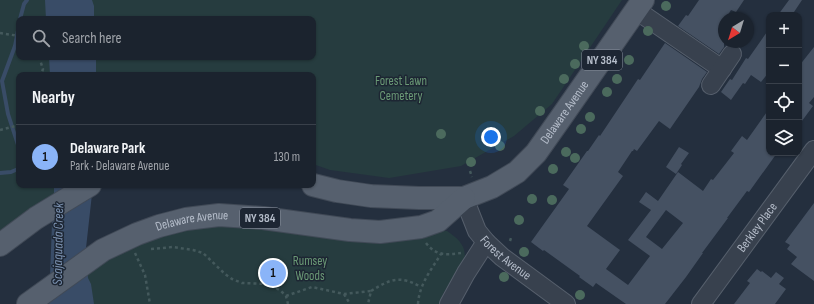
<!DOCTYPE html>
<meta charset="utf-8">
<style>
:root{--surface:#1b232e;--page:#242b36;--text:#f1f3f6;--muted:#a0a4aa;--line:#39404a;--accent:#8ab4f8}
body{margin:0;font-family:"Sofia Sans Condensed",sans-serif;background:var(--page);color:var(--text)}
.controls{position:absolute;right:12px;top:12px;display:grid;overflow:hidden;border-radius:8px;box-shadow:0 1px 3px #0004}
.controls button{width:36px;height:36px;display:grid;place-items:center;padding:0;border:0;border-bottom:1px solid var(--line);background:var(--surface);color:var(--text);font:20px sans-serif}
.compass{position:absolute;left:718px;top:12px;width:36px;height:36px;border-radius:50%;background:var(--surface);box-shadow:0 1px 3px #0004;rotate:218deg}
.you{position:absolute;left:491px;top:137px;width:14px;height:14px;margin:-10px;border:3px solid #fff;border-radius:50%;background:#1a73e8;box-shadow:0 0 0 6px #1a73e833}
.badge{display:grid;place-items:center;width:26px;height:26px;border-radius:50%;background:var(--accent);color:#111;font-size:13px;font-weight:700}
.pin{position:absolute;translate:-50% -50%;border:2px solid #fff;box-shadow:0 1px 4px #0006}
.list{margin:0;padding:0;list-style:none}
h2{display:flex;justify-content:space-between;align-items:center;height:52px;margin:0;padding:0 16px;font-size:17px}
h2 small{font-size:13px;font-weight:400;color:var(--muted)}
.list li{display:grid;grid-template-columns:26px 1fr auto;gap:12px;align-items:center;box-sizing:border-box;height:64px;padding:0 16px;border-top:1px solid var(--line)}
.list b{display:block;font-size:15px;white-space:nowrap}
.list p{margin:0;font-size:13px;white-space:nowrap;color:var(--muted)}
.list em{font-size:13px;font-style:normal;color:var(--muted)}
.icon{flex:none;width:22px;height:22px;fill:none;stroke:currentColor;stroke-width:2;stroke-linecap:round;stroke-linejoin:round}
.map{position:relative;flex:none;width:814px;height:304px;overflow:hidden}
.search{position:absolute;background:var(--surface);box-shadow:0 1px 3px #0004;left:16px;top:16px;width:300px;height:44px;display:flex;align-items:center;gap:10px;box-sizing:border-box;padding:0 14px;border-radius:8px;color:var(--muted);font-size:15px}
.panel{position:absolute;background:var(--surface);box-shadow:0 1px 3px #0004;left:16px;top:72px;width:300px;height:116px;border-radius:8px}
.map>svg:first-child{display:block}
.green{fill:#263c3f;fill-rule:evenodd}
.water{fill:#394c67}
.lines{fill:none;stroke-linecap:round;stroke-linejoin:round}
.stream{stroke:#394c67;stroke-width:4}
.building{fill:#455162;fill-rule:evenodd}
.minor-casing{stroke:#565f6c;stroke-width:20}
.major-casing{stroke:#414a57;stroke-width:24}
.path{stroke:#44595c;stroke-width:2.5;stroke-dasharray:3 3;stroke-linecap:butt}
.minor{stroke:#38414e;stroke-width:18}
.major{stroke:#56606e;stroke-width:22}
.tree{fill:#4b6a5d}
.labels{text-anchor:middle;dominant-baseline:central;stroke-width:3;stroke-linejoin:round;paint-order:stroke}
.shield{fill:#1d2633;stroke:#878f9c;stroke-width:1}
.shield-label{font-size:12px;font-weight:bold;fill:#b4bcc9}
.park-label{font-size:13px;fill:#6b9a76;stroke:#1d2633}
.street-label{font-size:13px;fill:#b4bcc9;stroke:#1d2633}
.water-label{font-size:14px;font-style:italic;fill:#7c92b1;stroke:#1d2633}
</style>
<div class="map">
<svg width="814" height="304" viewBox="0 0 814 304">
<rect width="100%" height="100%" fill="#242f3e"/>
<path class="green" d="M 0,0 L 622,0 L 552,104 L 514,136 L 461,166 L 389,178 L 330,170 L 313,164 L 313,75 L 19,75 L 19,185 L 69,185 L 43,200 L 0,233 ZM 19,19 L 313,19 L 313,57 L 19,57 Z
M 218,224 L 447,231 C 459,239 469,248 463,264 L 444,292 L 439,304 L 45,304 C 74,283 102,260 135,246 C 162,234 190,229 218,224 Z"/>
<path class="water" d="M 45,0 L 92,0 L 94,6 L 94,19 L 46,19 Z
M 49,57 L 96,57 L 96,75 L 50,75 Z
M 54,185 L 93,185 L 86,248 L 88,278 L 91,284 L 94,304 L 49,304 L 52,223 L 54,194 Z"/>
<g class="lines">
<path class="stream" d="M 20,19 L 24,4 L 27,0
M 19,25 L 15,46 L 2,81 L 8,114 L 19,148
M 0,173 L 11,172 L 18,169 L 19,167"/>
</g>
<path class="building" d="M 699,0 L 744,0 L 736,12 L 731,10 L 726,18 L 724,18 L 724,47 L 719,54 L 678,26 L 686,15 L 688,16 Z
M 789,0 L 802,0 L 792,15 L 778,15 Z
M 769,29 L 769,72 L 761,82 L 751,75 L 745,84 L 743,83 L 731,100 L 721,92 L 730,79 L 732,80 L 746,58 L 748,59 Z
M 665,43 L 707,72 L 702,79 L 699,87 L 670,129 L 659,121 L 637,151 L 634,149 L 633,151 L 632,151 L 618,172 L 623,176 L 587,226 L 620,250 L 606,269 L 628,285 L 650,256 L 628,240 L 651,210 L 639,202 L 646,192 L 658,201 L 678,172 L 703,191 L 711,179 L 713,180 L 734,153 L 731,151 L 742,136 L 747,140 L 769,109 L 769,153 L 777,153 L 749,192 L 747,191 L 727,218 L 728,218 L 702,253 L 703,253 L 686,277 L 665,304 L 626,304 L 596,283 L 593,287 L 579,277 L 580,276 L 544,250 L 543,251 L 531,242 L 569,189 L 563,185 L 587,151 L 588,151 L 599,135 L 600,136 L 638,79 L 640,80 ZM 666,210 L 683,223 L 662,249 L 646,237 Z
M 814,47 L 814,97 L 809,103 L 813,106 L 799,125 L 799,66 Z
M 679,147 L 689,153 L 681,164 L 682,165 L 676,174 L 666,167 Z
M 814,203 L 814,281 L 791,264 L 797,257 L 787,249 L 790,245 L 785,242 Z
M 757,269 L 761,272 L 762,271 L 771,278 L 776,272 L 784,278 L 779,284 L 786,289 L 775,304 L 734,304 L 750,283 L 747,281 Z"/>
<g class="lines">
<defs>
<g id="minor">
<path d="M 636,10 L 722,69"/>
<path d="M 711,85 L 732,54"/>
<path id="s1" d="M 464,198 L 477,231 L 486,242 L 502,257 L 566,304"/>
<path d="M 449,304 L 466,273 L 486,242"/>
<path id="s2" d="M 701,304 L 814,150"/>
</g>
<g id="major">
<path id="s3" d="M 313,185 L 337,191 L 371,196 L 419,198 L 464,198 L 492,187 L 517,172 L 536,153 L 560,119 L 643,0"/>
<path d="M 0,245 L 36,218 L 90,185"/>
<path id="s4" d="M 28,304 L 103,250 L 137,234 L 159,226 L 186,219 L 219,215 L 263,218 L 350,230 L 380,232 L 421,227 L 438,221 L 464,198"/>
</g>
</defs>
<use href="#minor" class="minor-casing"/>
<use href="#major" class="major-casing"/>
<path class="path" d="M 0,33 L 19,36
M 39,57 L 43,69 L 41,75
M 0,130 L 19,125
M 470,171 L 472,177
M 510,241 L 511,238
M 426,243 C 436,256 446,255 461,253
M 151,249 L 173,247 L 193,250 L 203,253 L 225,274 L 232,279 L 242,283 L 269,284 L 281,291 L 286,296 L 288,304
M 135,253 L 145,275 L 150,304
M 371,291 C 390,279 400,275 421,287
M 344,294 L 350,304
M 286,296 L 312,287 L 344,294 L 371,291 L 368,304
M 418,304 C 419,285 431,270 441,254"/>
<use href="#minor" class="minor"/>
<use href="#major" class="major"/>
</g>
<g class="tree">
<circle cx="666" cy="6" r="5"/>
<circle cx="648" cy="31" r="5"/>
<circle cx="584" cy="46" r="5"/>
<circle cx="629" cy="60" r="5"/>
<circle cx="575" cy="64" r="5"/>
<circle cx="564" cy="79" r="5"/>
<circle cx="617" cy="79" r="5"/>
<circle cx="607" cy="92" r="5"/>
<circle cx="540" cy="111" r="5"/>
<circle cx="590" cy="117" r="5"/>
<circle cx="581" cy="129" r="5"/>
<circle cx="441" cy="134" r="5"/>
<circle cx="500" cy="146" r="5"/>
<circle cx="566" cy="152" r="5"/>
<circle cx="575" cy="158" r="5"/>
<circle cx="471" cy="162" r="5"/>
<circle cx="553" cy="169" r="5"/>
<circle cx="532" cy="199" r="5"/>
<circle cx="552" cy="200" r="5"/>
<circle cx="519" cy="220" r="5"/>
<circle cx="524" cy="252" r="5"/>
<circle cx="504" cy="277" r="5"/>
<circle cx="580" cy="295" r="5"/>
</g>
<g class="labels">
<g class="shield">
<rect x="582" y="50" width="40" height="20" rx="3"/>
<rect x="240" y="208" width="40" height="20" rx="3"/>
</g>
<g class="shield-label">
<text x="602" y="60">NY 384</text>
<text x="260" y="218">NY 384</text>
</g>
<g class="park-label">
<text x="401" y="81">Forest Lawn<tspan x="401" dy="15">Cemetery</tspan></text>
<text x="310" y="261">Rumsey<tspan x="310" dy="15">Woods</tspan></text>
</g>
<g class="street-label">
<text stroke="none"><textPath href="#s3" startOffset="288">Delaware Avenue</textPath></text>
<text stroke="none"><textPath href="#s4" startOffset="187">Delaware Avenue</textPath></text>
<text stroke="none"><textPath href="#s2" startOffset="95">Berkley Place</textPath></text>
<text stroke="none"><textPath href="#s1" startOffset="75">Forest Avenue</textPath></text>
</g>
<g class="water-label">
<text transform="translate(58 244) rotate(-89)">Scajaquada Creek</text>
</g>
</g>
</svg>
<div class="controls">
<button>+</button>
<button>−</button>
<button><svg class="icon" aria-label="locate" viewBox="0 0 24 24"><circle cx="12" cy="12" r="6"/><path d="M12 2v4M12 18v4M2 12h4M18 12h4"/></svg></button>
<button><svg class="icon" aria-label="layers" viewBox="0 0 24 24"><path d="M12 4l9 5-9 5-9-5zM3 14l9 5 9-5"/></svg></button>
</div>
<svg class="compass" viewBox="-18 -18 36 36"><path d="M0-13l5 13h-10z" fill="#e53935"/><path d="M0 13l5-13h-10z" fill="#a0a4aa"/></svg>
<div class="you"></div>
<div class="pin badge" style="left:273px;top:273px">1</div>
<div class="search"><svg class="icon" aria-label="search" viewBox="0 0 24 24"><circle cx="10" cy="10" r="6"/><path d="M15 15l6 6"/></svg>Search here</div>
<section class="panel">
<h2>Nearby<small></small></h2>
<ul class="list">
<li><span class="badge">1</span><div><b>Delaware Park</b><p>Park · Delaware Avenue</p></div><em>130 m</em></li>
</ul>
</section>
</div>
